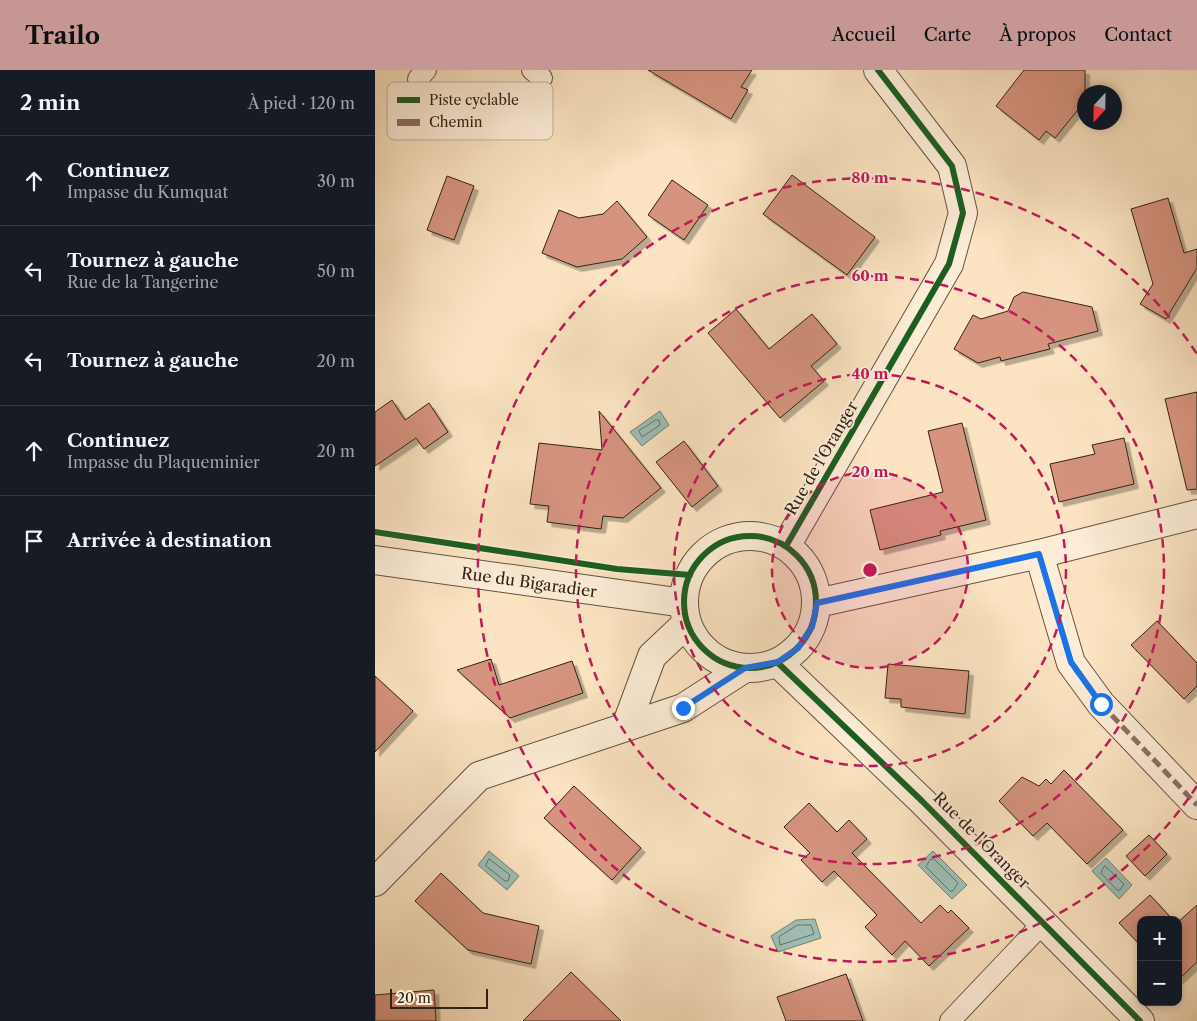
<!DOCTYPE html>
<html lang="fr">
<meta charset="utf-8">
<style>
:root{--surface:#171b24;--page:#20242c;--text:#f1f3f6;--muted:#9ea1a6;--line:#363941;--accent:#c59692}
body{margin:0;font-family:"Libre Caslon Text",serif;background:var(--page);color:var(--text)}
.controls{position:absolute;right:15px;bottom:15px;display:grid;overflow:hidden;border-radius:10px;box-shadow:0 2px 8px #0003}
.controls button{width:45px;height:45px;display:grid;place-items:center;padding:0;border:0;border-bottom:1px solid var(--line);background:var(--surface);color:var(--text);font:25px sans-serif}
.compass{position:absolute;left:702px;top:15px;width:45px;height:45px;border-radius:50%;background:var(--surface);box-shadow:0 2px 8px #0003;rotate:202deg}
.scale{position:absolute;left:15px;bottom:12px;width:98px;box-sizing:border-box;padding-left:5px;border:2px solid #322217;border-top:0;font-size:14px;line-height:18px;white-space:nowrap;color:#322217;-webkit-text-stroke:4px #fdedd7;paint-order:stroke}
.stop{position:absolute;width:15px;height:15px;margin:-11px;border:4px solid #1a73e8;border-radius:50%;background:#fff}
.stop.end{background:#1a73e8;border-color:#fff;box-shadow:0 1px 5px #0008}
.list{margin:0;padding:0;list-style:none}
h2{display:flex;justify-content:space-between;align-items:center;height:65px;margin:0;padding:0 20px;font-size:21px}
h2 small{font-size:16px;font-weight:400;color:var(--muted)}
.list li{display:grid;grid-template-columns:32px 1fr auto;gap:15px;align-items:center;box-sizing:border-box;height:90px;padding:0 20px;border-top:1px solid var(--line)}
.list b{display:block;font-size:19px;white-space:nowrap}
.list p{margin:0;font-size:16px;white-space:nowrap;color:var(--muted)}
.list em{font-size:16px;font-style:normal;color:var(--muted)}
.icon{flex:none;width:28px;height:28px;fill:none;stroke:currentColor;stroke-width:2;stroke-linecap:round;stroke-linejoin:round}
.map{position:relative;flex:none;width:822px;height:951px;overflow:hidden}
header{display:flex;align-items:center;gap:30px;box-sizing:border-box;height:70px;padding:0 25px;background:var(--accent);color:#111}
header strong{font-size:24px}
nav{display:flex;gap:28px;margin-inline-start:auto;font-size:18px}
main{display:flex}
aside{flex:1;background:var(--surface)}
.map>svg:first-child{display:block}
.water{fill:#9fbeb7;stroke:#738077}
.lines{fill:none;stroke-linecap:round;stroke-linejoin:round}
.shore{stroke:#687067;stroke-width:1}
.building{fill:#d6947f;stroke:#322217;filter:url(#shadow)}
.lane-casing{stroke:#645242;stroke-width:22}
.street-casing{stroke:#645242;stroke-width:30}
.lane{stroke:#fdedd7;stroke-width:20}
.street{stroke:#fdedd7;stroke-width:28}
.quiet{stroke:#8d6e63;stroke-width:5;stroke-dasharray:10 5;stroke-linecap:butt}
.cycleway-casing{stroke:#fdedd7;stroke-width:9}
.cycleway{stroke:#1b5e20;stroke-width:6}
.route{stroke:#1a73e8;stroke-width:6}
.ring{fill:none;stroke:#c2185b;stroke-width:2.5;stroke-dasharray:9 6}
.labels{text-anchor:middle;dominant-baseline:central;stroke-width:4;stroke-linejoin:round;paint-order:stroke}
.street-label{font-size:16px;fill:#322217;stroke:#fdedd7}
.key{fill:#fdedd7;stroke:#c0b09d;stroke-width:1}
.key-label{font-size:14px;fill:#322217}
.centre{fill:#c2185b;stroke:#fdedd7;stroke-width:2.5}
.ring-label{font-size:15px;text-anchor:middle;font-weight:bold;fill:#c2185b;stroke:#fdedd7;stroke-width:4;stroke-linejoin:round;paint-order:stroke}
</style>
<header>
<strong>Trailo</strong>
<nav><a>Accueil</a><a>Carte</a><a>À propos</a><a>Contact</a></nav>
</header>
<main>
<aside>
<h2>2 min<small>À pied · 120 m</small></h2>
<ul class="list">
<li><svg class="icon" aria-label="ahead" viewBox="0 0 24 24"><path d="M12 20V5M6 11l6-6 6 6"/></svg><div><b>Continuez</b><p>Impasse du Kumquat</p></div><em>30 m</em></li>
<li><svg class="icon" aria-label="left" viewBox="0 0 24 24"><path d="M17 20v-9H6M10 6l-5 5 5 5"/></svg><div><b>Tournez à gauche</b><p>Rue de la Tangerine</p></div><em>50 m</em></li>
<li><svg class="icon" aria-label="left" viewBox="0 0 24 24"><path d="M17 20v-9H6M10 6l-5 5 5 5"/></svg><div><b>Tournez à gauche</b></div><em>20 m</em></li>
<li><svg class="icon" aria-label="ahead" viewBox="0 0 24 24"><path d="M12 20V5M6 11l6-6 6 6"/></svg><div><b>Continuez</b><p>Impasse du Plaqueminier</p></div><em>20 m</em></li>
<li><svg class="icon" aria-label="arrive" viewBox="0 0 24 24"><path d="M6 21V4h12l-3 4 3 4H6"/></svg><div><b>Arrivée à destination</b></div></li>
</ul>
</aside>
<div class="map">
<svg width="822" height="951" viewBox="0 0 822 951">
<defs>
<filter id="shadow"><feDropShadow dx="4.5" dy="4.5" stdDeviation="0" flood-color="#0004"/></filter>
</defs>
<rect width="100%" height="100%" fill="#fce4c2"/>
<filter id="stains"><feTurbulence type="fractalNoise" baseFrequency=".004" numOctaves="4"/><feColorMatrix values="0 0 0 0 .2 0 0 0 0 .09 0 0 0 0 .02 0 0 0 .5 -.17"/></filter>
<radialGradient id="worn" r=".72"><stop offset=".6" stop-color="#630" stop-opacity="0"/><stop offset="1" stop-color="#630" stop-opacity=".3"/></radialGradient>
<path class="water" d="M 285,341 L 294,355 L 267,376 L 255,362 Z
M 114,781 L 144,806 L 132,820 L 103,795 Z
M 558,781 L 592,815 L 577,829 L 543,795 Z
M 731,788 L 757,815 L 744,829 L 717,801 Z
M 440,849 L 446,868 L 403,882 L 396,866 L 421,850 Z"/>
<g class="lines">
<path class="shore" d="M 281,350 L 284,350 L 285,355 L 267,367 L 264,361 Z
M 114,789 L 135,805 L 133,811 L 130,811 L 111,796 Z
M 556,789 L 559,789 L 583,813 L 578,821 L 575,821 L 551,797 Z
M 730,796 L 749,814 L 745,820 L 742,820 L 726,803 Z
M 423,855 L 436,855 L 439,864 L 405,875 L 404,867 Z"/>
</g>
<path class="building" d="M 273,0 L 377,0 L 366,17 L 373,20 L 356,49 Z
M 649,0 L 710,0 L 710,31 L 680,68 L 671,61 L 664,70 L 621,36 Z
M 417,105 L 500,167 L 472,205 L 388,144 Z
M 72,106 L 99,116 L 79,170 L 52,160 Z
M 297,110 L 333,135 L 309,170 L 273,145 Z
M 793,128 L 809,183 L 822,179 L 822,198 L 791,249 L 765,234 L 778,214 L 756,139 Z
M 242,131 L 272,167 L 247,189 L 202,197 L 167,183 L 184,140 L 204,148 L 228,144 Z
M 648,222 L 717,237 L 723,261 L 673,274 L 675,279 L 626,291 L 625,287 L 603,293 L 579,279 L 598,245 L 606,249 L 633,241 L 639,227 Z
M 361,239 L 394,279 L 437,244 L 462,274 L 436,296 L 449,311 L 405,348 L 333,263 Z
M 822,322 L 822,419 L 812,420 L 790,329 Z
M 17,330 L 30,350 L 54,333 L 73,362 L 49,379 L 41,368 L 0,396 L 0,342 Z
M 224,341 L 286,418 L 248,448 L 228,446 L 226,459 L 172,452 L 174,436 L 155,434 L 164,373 L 227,380 Z
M 587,353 L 611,450 L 565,461 L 566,465 L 505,480 L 495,440 L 568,422 L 553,361 Z
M 749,368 L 759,414 L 684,432 L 675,394 L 720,384 L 717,375 Z
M 309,371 L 343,416 L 317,437 L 281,392 Z
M 782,551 L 822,593 L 822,616 L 809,629 L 756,575 Z
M 116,589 L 124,615 L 197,591 L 208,623 L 135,648 L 82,600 Z
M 513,594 L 594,601 L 590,644 L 526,637 L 526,629 L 510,628 Z
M 0,606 L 38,641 L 0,682 Z
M 689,700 L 748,760 L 712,794 L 672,753 L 658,766 L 624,731 L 647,707 L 664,716 L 671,709 L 676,714 Z
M 199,716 L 266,778 L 237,810 L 169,748 Z
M 434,733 L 462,762 L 474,750 L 492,769 L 477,783 L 546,853 L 565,835 L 573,843 L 576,840 L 594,858 L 554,896 L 530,871 L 517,885 L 490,857 L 502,845 L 459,801 L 447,812 L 426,790 L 435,783 L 409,757 Z
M 774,765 L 792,784 L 770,806 L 751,786 Z
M 66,803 L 108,843 L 164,856 L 156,894 L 93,880 L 40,831 Z
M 775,825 L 798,850 L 766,850 L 766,876 L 744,853 Z
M 822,835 L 822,892 L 803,910 L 803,852 Z
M 196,902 L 246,951 L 148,951 Z
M 471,904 L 488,951 L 411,951 L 402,927 Z
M 59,920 L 61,951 L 0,951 L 0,925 Z"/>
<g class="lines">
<defs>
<path id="lane" d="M 157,0 L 167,8
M 43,9 L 51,0
M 575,951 L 669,852"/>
<path id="street" d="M309 532a66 66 0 1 1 132 0a66 66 0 1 1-132 0Z
M 411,476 L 574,194 L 588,143 L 577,96 L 503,0
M 664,484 L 696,593 L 726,634 L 822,735
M 0,490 L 309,533
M 442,533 L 664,484 L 822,444
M 403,593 L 547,731 L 765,951
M 251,656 L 277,586 L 312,553
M 0,812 L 104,706 L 308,638 L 370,598"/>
</defs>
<use href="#lane" class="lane-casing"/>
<use href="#street" class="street-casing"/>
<use href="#lane" class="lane"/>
<use href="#street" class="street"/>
<path class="quiet" d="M 664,484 L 696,593 L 726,634 L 822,735"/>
<defs>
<path id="cycleway" d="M 0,462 L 242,499 L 315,505
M309 532a66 66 0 1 1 132 0a66 66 0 1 1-132 0Z
M 411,476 L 574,194 L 588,143 L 577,96 L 503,0
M 403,593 L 547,731 L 765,951"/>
</defs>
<use href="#cycleway" class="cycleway-casing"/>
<use href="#cycleway" class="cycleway"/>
</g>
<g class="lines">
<path class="route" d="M 308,638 L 370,598 L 403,592 L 423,578 L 437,557 L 442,533 L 664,484 L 696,592 L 726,634"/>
</g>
<circle cx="495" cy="500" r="98" fill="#c2185b" fill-opacity=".12"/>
<g class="ring">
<circle cx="495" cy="500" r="98"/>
<circle cx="495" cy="500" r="196"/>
<circle cx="495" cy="500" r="294"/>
<path d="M822 716A392 392 0 1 1 822 284"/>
</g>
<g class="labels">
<g class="street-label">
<text transform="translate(446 388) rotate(-60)">Rue de l'Oranger</text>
<text transform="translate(154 512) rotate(8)">Rue du Bigaradier</text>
<text transform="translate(607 770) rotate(45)">Rue de l'Oranger</text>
</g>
</g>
<rect x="12" y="12" width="166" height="58" rx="8" class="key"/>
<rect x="22" y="27" width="23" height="6" fill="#1b5e20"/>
<rect x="22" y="49" width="23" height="7" fill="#8d6e63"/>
<g class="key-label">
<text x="54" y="35">Piste cyclable</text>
<text x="54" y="57">Chemin</text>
</g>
<circle cx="495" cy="500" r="8" class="centre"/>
<g class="ring-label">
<text x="495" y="113">80 m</text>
<text x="495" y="211">60 m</text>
<text x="495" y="309">40 m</text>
<text x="495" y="407">20 m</text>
</g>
<rect width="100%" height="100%" filter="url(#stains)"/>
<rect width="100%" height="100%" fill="url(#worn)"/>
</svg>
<div class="controls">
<button>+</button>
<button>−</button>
</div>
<svg class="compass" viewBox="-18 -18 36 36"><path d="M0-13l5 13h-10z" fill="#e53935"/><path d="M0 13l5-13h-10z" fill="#9ea1a6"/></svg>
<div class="scale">20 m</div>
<div class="stop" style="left:726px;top:634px"></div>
<div class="stop end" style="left:308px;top:638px"></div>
</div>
</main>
